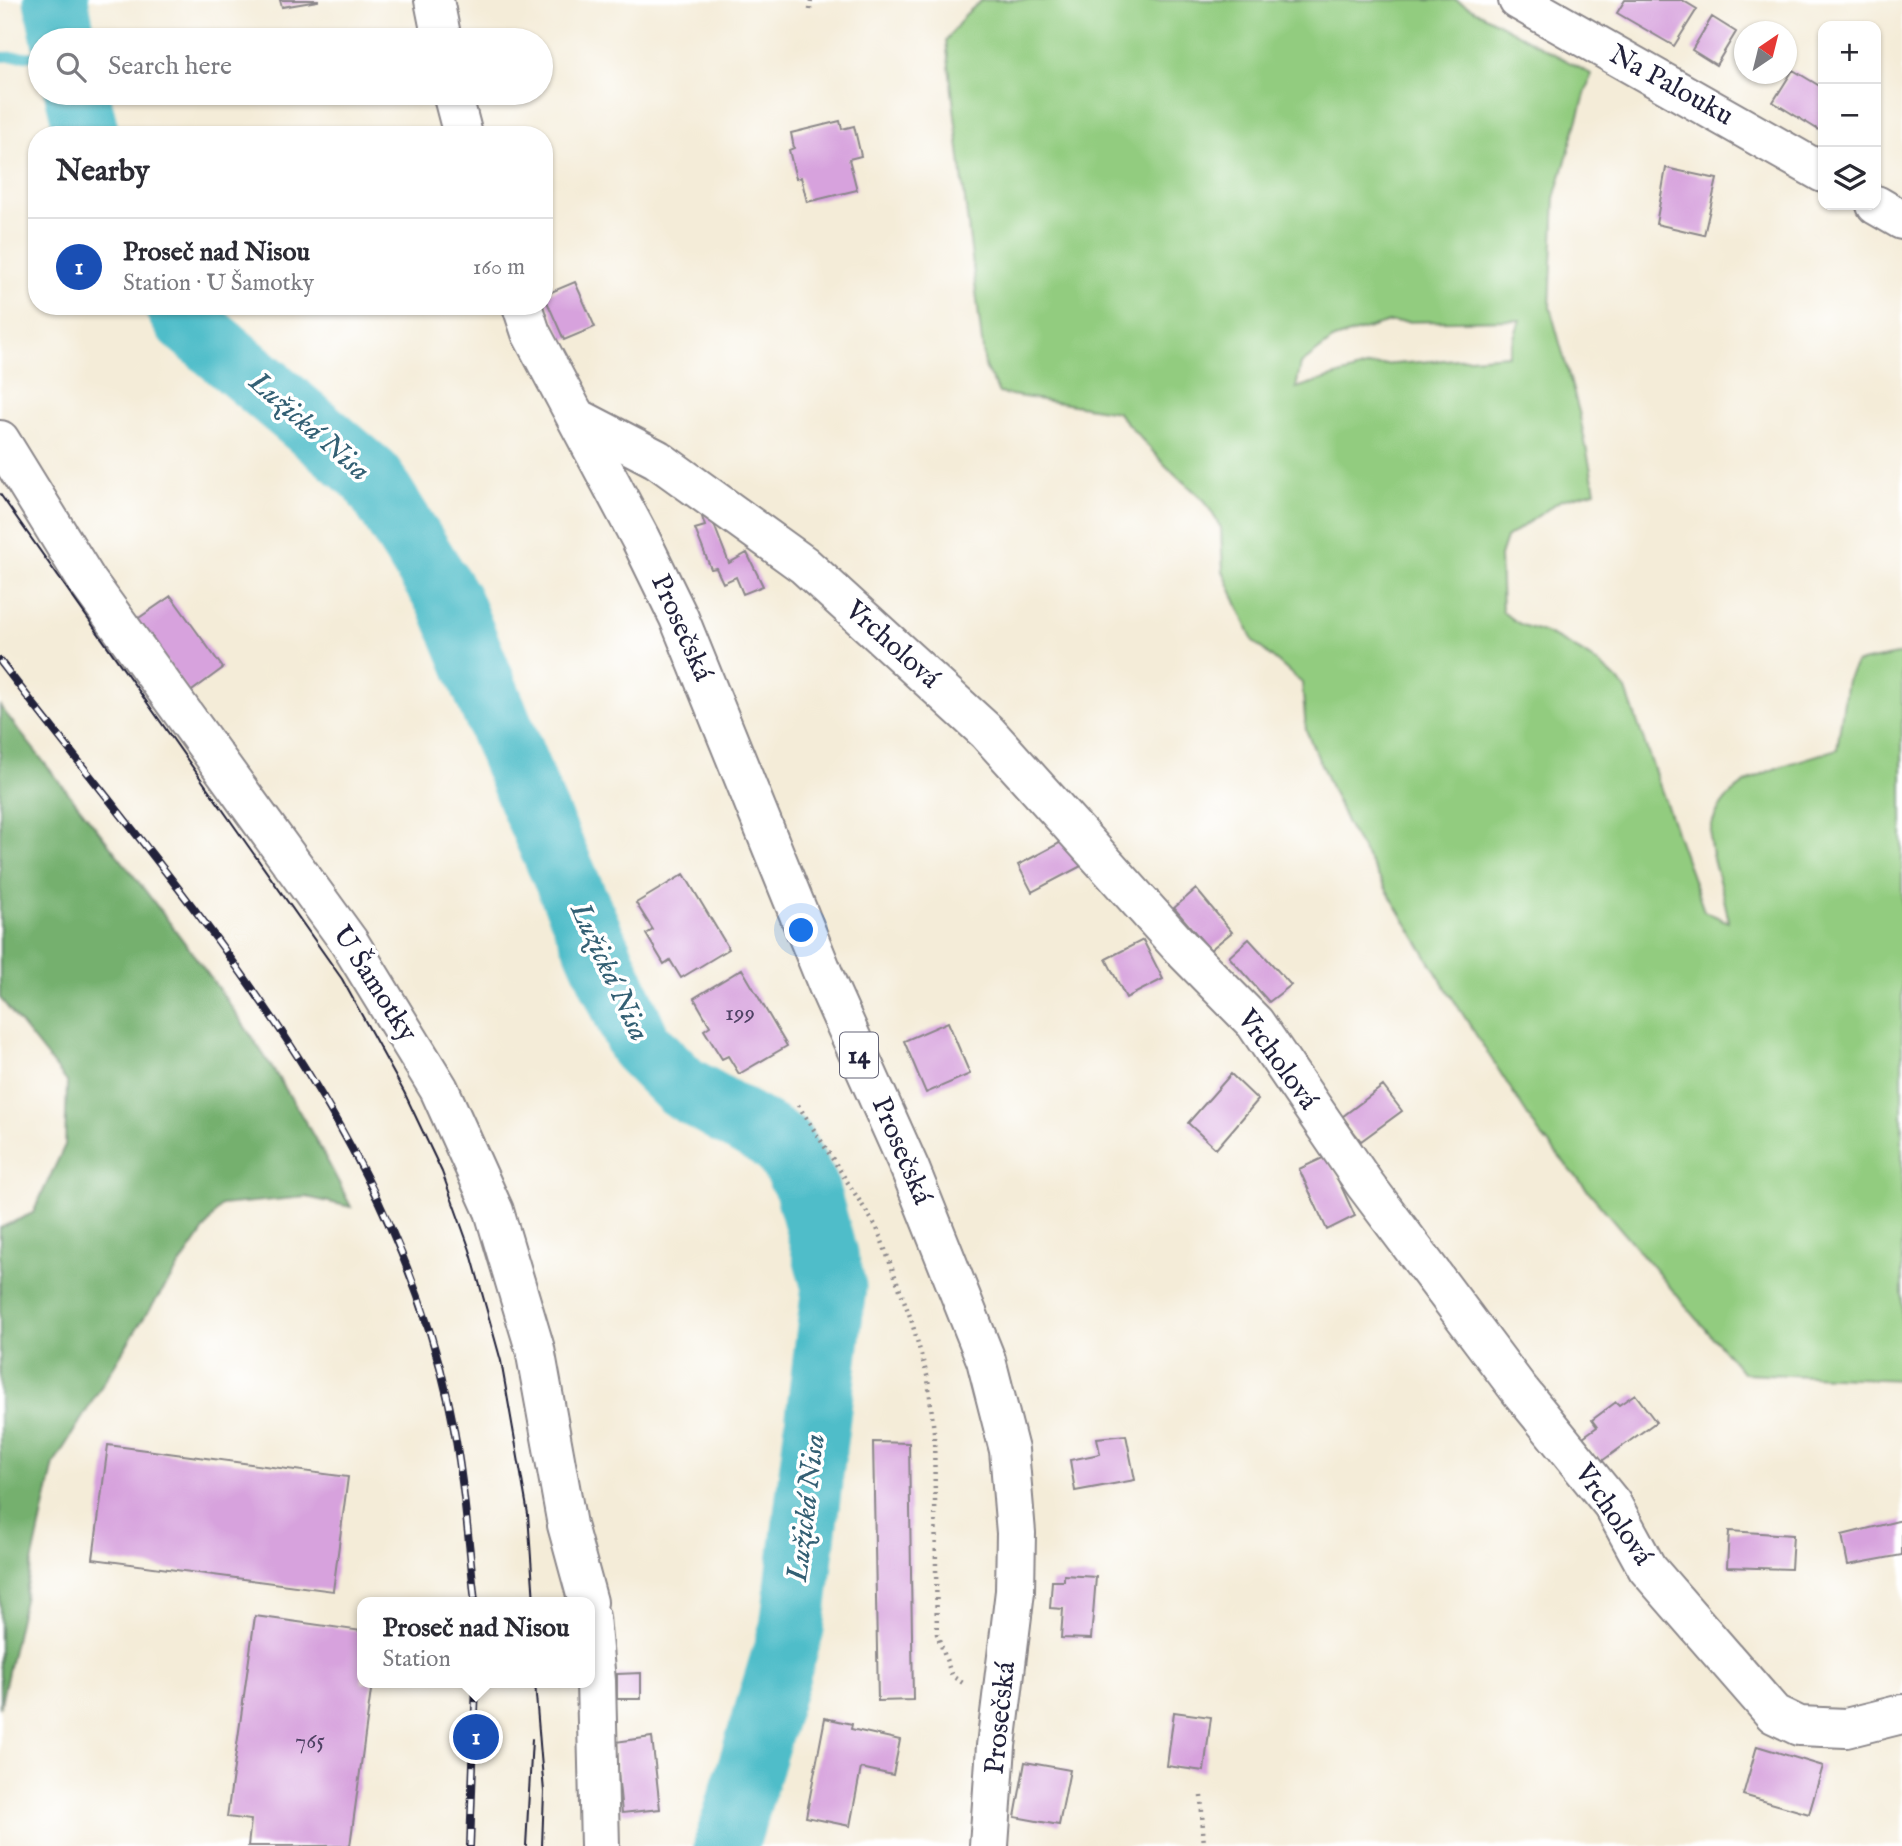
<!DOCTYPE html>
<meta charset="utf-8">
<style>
:root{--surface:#fff;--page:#f7f7f7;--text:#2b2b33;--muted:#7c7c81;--line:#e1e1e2;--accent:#111827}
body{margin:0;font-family:"IM FELL English",serif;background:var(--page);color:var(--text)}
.controls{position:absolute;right:21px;top:21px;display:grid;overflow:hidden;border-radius:14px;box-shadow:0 2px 5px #0004}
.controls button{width:63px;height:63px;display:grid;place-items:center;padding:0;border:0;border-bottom:2px solid var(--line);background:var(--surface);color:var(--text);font:35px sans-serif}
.compass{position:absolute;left:1734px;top:21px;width:63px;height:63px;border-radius:50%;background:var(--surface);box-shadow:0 2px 5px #0004;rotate:35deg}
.you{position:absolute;left:802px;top:931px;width:24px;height:24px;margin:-18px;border:5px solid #fff;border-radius:50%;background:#1a73e8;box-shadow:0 0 0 10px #1a73e833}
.badge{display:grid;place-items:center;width:46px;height:46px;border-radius:50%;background:var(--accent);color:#fff;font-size:23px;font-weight:700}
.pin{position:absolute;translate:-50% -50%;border:4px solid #fff;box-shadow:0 2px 7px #0006}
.popup{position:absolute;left:357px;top:1597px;width:238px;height:91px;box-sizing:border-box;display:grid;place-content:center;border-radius:14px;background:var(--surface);filter:drop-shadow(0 2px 5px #0005);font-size:23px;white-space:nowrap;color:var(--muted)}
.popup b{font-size:26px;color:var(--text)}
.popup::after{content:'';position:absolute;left:50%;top:100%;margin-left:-14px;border:14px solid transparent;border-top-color:var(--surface)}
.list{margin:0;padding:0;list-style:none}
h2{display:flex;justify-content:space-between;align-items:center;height:91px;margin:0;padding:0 28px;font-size:30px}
h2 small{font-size:23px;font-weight:400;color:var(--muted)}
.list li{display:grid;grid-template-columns:46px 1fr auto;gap:21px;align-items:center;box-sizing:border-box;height:98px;padding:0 28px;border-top:2px solid var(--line)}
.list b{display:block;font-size:26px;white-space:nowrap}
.list p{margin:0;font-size:23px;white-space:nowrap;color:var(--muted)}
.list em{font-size:23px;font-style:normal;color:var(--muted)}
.icon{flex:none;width:38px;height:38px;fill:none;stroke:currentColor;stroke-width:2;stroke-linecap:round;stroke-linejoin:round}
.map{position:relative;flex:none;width:1902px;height:1846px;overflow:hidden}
.search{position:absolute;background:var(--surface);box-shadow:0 2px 5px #0004;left:28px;top:28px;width:525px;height:77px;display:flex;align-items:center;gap:18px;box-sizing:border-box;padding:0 24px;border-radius:38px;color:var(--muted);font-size:26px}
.panel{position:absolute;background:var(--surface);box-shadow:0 2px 5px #0004;left:28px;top:126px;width:525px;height:189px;border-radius:28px}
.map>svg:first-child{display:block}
.green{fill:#92cc7f;stroke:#5a775d;stroke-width:2;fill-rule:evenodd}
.forest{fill:#75b06e;stroke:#4c6954;stroke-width:2}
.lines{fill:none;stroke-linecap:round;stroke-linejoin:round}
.stream{stroke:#50bdc9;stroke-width:10}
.river{stroke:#50bdc9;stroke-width:65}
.building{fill:#d7a2dd}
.minor-casing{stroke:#8b878a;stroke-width:42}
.major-casing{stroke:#8b878a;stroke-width:42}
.path{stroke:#8b878a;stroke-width:4.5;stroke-dasharray:2 5;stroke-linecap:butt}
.minor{stroke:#fff;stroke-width:38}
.major{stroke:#fff;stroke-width:38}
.tram{stroke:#22223b;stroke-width:2}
.rail-casing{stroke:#22223b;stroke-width:8}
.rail{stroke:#fff;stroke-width:5;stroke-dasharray:16;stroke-linecap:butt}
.labels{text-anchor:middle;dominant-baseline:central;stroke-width:7;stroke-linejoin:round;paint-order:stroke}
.number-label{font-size:24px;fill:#4f4264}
.shield{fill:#fff;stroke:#646476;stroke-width:2}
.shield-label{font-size:26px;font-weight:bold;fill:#22223b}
.street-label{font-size:28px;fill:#22223b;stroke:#fff}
.water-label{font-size:30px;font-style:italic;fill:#346074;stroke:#fff}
</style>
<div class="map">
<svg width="1902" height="1846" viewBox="0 0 1902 1846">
<rect width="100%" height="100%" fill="#fff"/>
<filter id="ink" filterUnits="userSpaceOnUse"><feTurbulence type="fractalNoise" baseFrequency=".0143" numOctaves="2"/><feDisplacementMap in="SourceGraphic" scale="14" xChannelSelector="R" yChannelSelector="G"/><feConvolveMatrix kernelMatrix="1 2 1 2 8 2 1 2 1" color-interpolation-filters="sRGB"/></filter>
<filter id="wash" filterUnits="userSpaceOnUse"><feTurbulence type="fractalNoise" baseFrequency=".00686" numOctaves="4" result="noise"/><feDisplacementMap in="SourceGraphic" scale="28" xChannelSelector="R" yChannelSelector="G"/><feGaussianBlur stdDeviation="1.57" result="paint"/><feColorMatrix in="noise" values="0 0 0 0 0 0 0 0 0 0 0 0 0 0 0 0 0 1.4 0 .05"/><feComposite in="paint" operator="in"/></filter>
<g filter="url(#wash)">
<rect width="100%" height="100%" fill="#f4ecd8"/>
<path class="green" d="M 982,0 L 1456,0 L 1591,74 L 1555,198 L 1550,307 L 1579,412 L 1595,491 L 1561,500 L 1506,538 L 1500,556 L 1502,611 C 1522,629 1524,624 1545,633 C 1575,646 1605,665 1626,690 L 1704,911 L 1728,922 C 1727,897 1709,858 1710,838 C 1713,777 1792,764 1837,749 L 1847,680 L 1856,663 L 1902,654 L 1902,1380 L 1743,1373 L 1539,1133 L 1439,977 L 1347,824 L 1306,730 L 1302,683 L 1253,641 L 1223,571 L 1221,528 L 1205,501 L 1166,466 L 1117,412 L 999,393 L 985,367 L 946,41 L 965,15 ZM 1520,320 L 1508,355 L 1369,366 L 1296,388 L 1301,364 L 1334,339 L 1389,322 Z"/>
<path class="forest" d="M 0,706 C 125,868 261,1022 351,1207 L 306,1197 L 221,1205 L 137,1328 L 54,1464 L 0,1708 L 0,1228 L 33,1213 L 65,1145 L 67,1082 L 0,998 Z"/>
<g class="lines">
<path class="stream" d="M 0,57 L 40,56"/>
<path class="river" d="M 56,0 L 64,40
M 77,93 L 87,135
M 177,306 L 186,321 L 371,477 L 450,603 L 532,803 L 640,1045 L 682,1087 L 782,1144 L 806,1186 L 834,1287 L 792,1628 L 726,1846"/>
</g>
<g id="blocks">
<path class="building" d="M 280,0 L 318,0 L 318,1 L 282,7 Z
M 1625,0 L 1682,0 L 1697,9 L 1674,46 L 1617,13 Z
M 1712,17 L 1736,32 L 1716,65 L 1692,50 Z
M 1793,70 L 1823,88 L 1822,132 L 1773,102 Z
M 840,121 L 842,129 L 854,126 L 861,156 L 849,159 L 857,190 L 807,202 L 801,177 L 796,179 L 789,150 L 794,148 L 791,133 Z
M 1666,168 L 1717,179 L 1704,235 L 1656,224 Z
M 575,282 L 595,327 L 564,340 L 544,295 Z
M 705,515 L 711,517 L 729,563 L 747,553 L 763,586 L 743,594 L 736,577 L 723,583 L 716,568 L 711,569 L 695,529 L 705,526 L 702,517 Z
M 171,596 L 223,668 L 189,693 L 136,620 Z
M 1069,838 L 1083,865 L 1032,892 L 1018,865 Z
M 684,874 L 729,949 L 681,978 L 670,960 L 664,964 L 646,934 L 653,930 L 636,903 Z
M 1196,889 L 1232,932 L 1210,950 L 1174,908 Z
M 1249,939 L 1291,985 L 1269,1002 L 1229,957 Z
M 1143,940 L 1163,979 L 1126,998 L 1106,959 Z
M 742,969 L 787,1046 L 739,1074 L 728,1056 L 722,1059 L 704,1030 L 710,1026 L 694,998 Z
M 948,1022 L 970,1074 L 926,1093 L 904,1041 Z
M 1231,1074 L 1258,1100 L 1216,1149 L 1188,1123 Z
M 1383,1086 L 1402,1111 L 1361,1141 L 1342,1117 Z
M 1327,1156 L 1355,1216 L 1327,1230 L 1299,1169 Z
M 1635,1394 L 1656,1422 L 1602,1461 L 1583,1437 L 1597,1427 L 1592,1420 L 1616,1402 L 1619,1405 Z
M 1126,1435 L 1135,1480 L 1075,1491 L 1070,1460 L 1100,1454 L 1097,1438 Z
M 873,1442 L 909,1443 L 913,1700 L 878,1701 Z
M 108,1445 L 348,1477 L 333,1591 L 93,1559 Z
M 1902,1520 L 1902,1555 L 1848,1565 L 1842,1535 Z
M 1729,1531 L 1793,1535 L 1791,1569 L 1727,1567 Z
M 1064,1575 L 1096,1577 L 1091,1639 L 1061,1638 L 1063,1609 L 1050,1608 L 1052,1581 L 1064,1581 Z
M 255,1616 L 362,1631 L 362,1683 L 372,1683 L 350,1846 L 248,1846 L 251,1820 L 227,1817 Z
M 641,1673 L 641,1699 L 617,1699 L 617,1674 Z
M 1174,1712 L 1211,1717 L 1204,1771 L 1167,1766 Z
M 825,1718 L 852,1724 L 851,1729 L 900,1740 L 893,1775 L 861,1768 L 850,1826 L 806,1817 Z
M 652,1737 L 660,1809 L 622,1813 L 615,1742 Z
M 1757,1746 L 1823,1766 L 1809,1814 L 1743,1795 Z
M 1025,1762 L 1070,1770 L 1059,1825 L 1015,1817 Z"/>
</g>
</g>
<g filter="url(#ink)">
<use href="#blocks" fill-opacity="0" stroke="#8b878a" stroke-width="2"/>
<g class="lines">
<defs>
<path id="minor" d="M 1518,0 L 1823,173
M 1876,205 L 1902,220
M 578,418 L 657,459 L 804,565 L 987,732 L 1183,950 L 1255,1023 L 1364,1183 L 1517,1387 L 1612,1504 L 1647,1568 L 1774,1714 L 1799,1726 L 1846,1728 L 1902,1714
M 0,440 L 87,581 L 349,942 L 439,1089 L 494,1211 L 535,1349 L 567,1525 L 588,1602
M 590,1617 L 596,1681 L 600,1846"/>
<path id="major" d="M 434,0 L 442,40
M 452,93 L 463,135
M 522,306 L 531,333 L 640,538 L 679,618 L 828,986 L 910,1169 L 986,1360 L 1009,1450 L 1016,1533 L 1015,1591 L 996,1746 L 989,1846"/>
</defs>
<use href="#minor" class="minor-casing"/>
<use href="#major" class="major-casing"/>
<path class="path" d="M 810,10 L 811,0
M 798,1105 L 877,1228 L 911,1319 L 928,1379 L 934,1432 L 937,1634 L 952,1676 L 966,1685
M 1201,1796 L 1204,1846"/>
<use href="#minor" class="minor"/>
<use href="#major" class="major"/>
<path class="tram" d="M 0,494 L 342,979 L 404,1092 L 442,1172 L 470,1250 L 501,1361 L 528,1514 L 534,1602
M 535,1683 L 544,1792 L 542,1846
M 526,1846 L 532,1739"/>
<defs>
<path id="rail" d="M 0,661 C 176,891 385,1112 449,1404 C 463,1469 468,1536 475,1602
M 470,1846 L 476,1683"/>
</defs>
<use href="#rail" class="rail-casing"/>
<use href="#rail" class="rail"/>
</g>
</g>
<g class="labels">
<g class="number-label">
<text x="740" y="1013">199</text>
<text x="310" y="1741">765</text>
</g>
<rect class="shield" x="840" y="1032.5" width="38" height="45" rx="5"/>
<g class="shield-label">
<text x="859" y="1055">14</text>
</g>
<g class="street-label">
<text transform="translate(1671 86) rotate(29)">Na Palouku</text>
<text transform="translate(681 628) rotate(66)">Prosečská</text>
<text transform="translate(892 645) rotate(42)">Vrcholová</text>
<text transform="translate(374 984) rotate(57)">U Šamotky</text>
<text transform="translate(1277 1060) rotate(54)">Vrcholová</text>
<text transform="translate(901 1151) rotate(67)">Prosečská</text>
<text transform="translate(1613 1515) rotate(56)">Vrcholová</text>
<text transform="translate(1001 1718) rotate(-84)">Prosečská</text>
</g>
<g class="water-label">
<text transform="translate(309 427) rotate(41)">Lužická Nisa</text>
<text transform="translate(609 972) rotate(65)">Lužická Nisa</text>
<text transform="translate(807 1508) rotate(-83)">Lužická Nisa</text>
</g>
</g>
</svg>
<div class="controls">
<button>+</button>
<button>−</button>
<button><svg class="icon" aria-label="layers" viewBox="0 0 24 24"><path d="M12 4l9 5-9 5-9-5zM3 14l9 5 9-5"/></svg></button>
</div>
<svg class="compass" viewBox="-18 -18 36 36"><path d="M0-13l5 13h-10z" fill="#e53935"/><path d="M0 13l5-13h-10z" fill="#7c7c81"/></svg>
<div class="you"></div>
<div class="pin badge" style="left:476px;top:1737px;background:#1a4fb4">1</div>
<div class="popup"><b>Proseč nad Nisou</b>Station</div>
<div class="search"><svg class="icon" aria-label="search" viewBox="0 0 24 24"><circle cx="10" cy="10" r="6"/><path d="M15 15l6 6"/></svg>Search here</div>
<section class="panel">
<h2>Nearby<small></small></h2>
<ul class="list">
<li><span class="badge" style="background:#1a4fb4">1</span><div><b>Proseč nad Nisou</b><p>Station · U Šamotky</p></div><em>160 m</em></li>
</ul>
</section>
</div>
